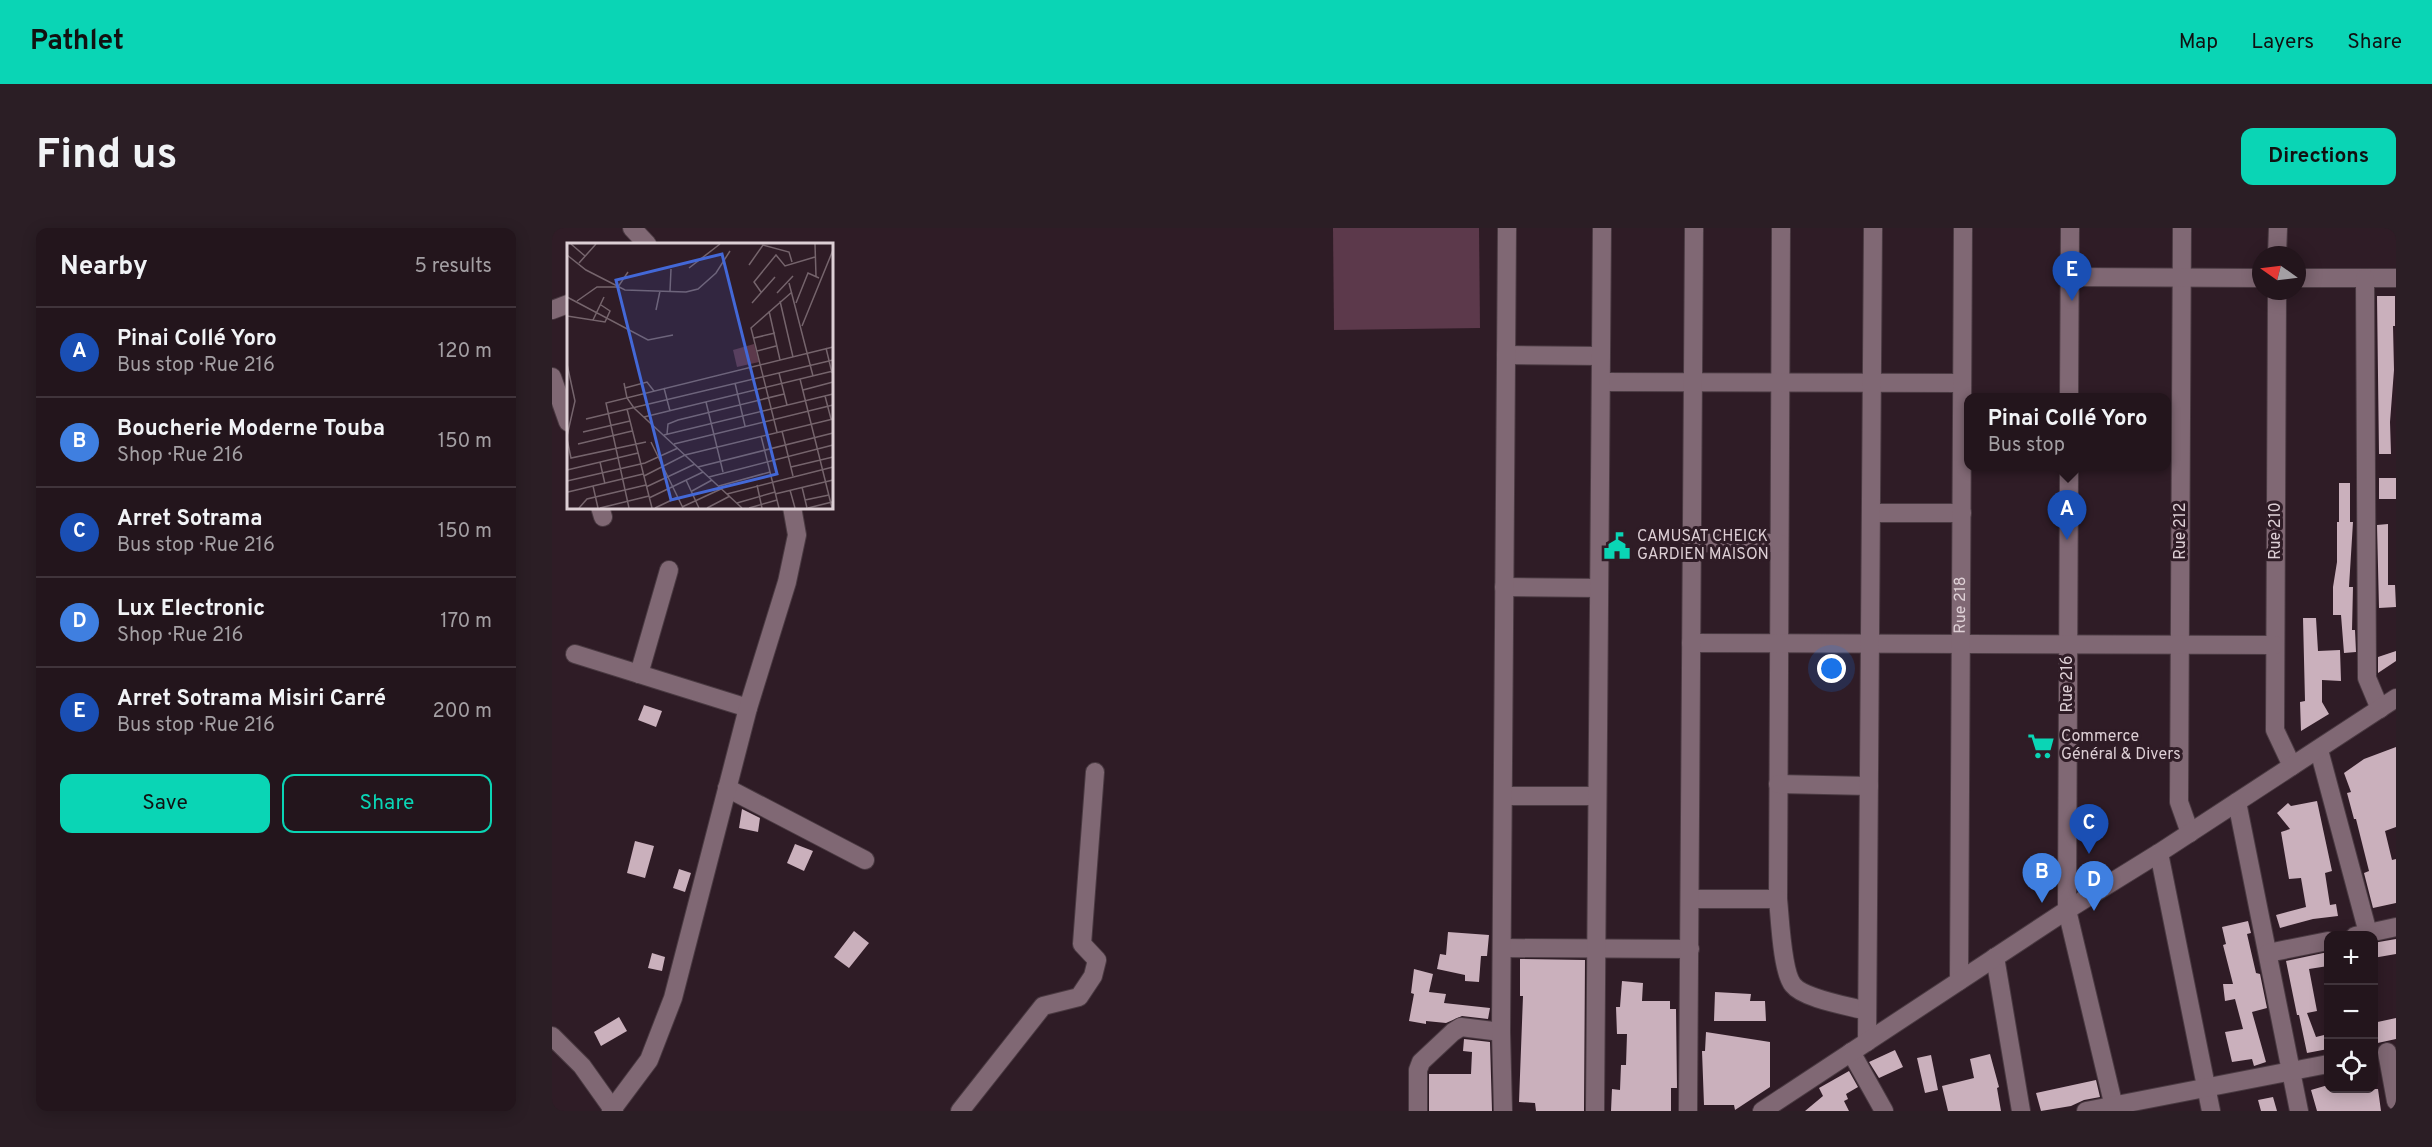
<!DOCTYPE html>
<meta charset="utf-8">
<style>
:root{--surface:#23151c;--page:#2b1e25;--text:#f1f3f6;--muted:#a39fa3;--line:#40343b;--accent:#0ad5b5}
body{margin:0;font-family:Overpass,sans-serif;background:var(--page);color:var(--text)}
.controls{position:absolute;right:18px;bottom:18px;display:grid;overflow:hidden;border-radius:12px;box-shadow:0 3px 15px #0003}
.controls button{width:54px;height:54px;display:grid;place-items:center;padding:0;border:0;border-bottom:2px solid var(--line);background:var(--surface);color:var(--text);font:30px sans-serif}
.compass{position:absolute;left:1700px;top:18px;width:54px;height:54px;border-radius:50%;background:var(--surface);box-shadow:0 3px 15px #0003;rotate:284deg}
.you{position:absolute;left:1280px;top:441px;width:21px;height:21px;margin:-15px;border:4px solid #fff;border-radius:50%;background:#1a73e8;box-shadow:0 0 0 9px #1a73e833}
.badge{display:grid;place-items:center;width:39px;height:39px;border-radius:50%;background:var(--accent);color:#fff;font-size:20px;font-weight:700}
.pin{position:absolute;translate:-50% -50px;filter:drop-shadow(0 2px 3px #0008)}
.pin::after{content:'';position:absolute;top:32px;width:21px;height:18px;background:inherit;clip-path:polygon(0 0,100% 0,50% 100%)}
.popup{position:absolute;left:1412px;top:165px;width:207px;height:78px;box-sizing:border-box;display:grid;place-content:center;border-radius:12px;background:var(--surface);filter:drop-shadow(0 2px 4px #0005);font-size:20px;white-space:nowrap;color:var(--muted)}
.popup b{font-size:22px;color:var(--text)}
.popup::after{content:'';position:absolute;left:50%;top:100%;margin-left:-12px;border:12px solid transparent;border-top-color:var(--surface)}
.list{margin:0;padding:0;list-style:none}
h2{display:flex;justify-content:space-between;align-items:center;height:78px;margin:0;padding:0 24px;font-size:26px}
h2 small{font-size:20px;font-weight:400;color:var(--muted)}
.list li{display:grid;grid-template-columns:39px 1fr auto;gap:18px;align-items:center;box-sizing:border-box;height:90px;padding:0 24px;border-top:2px solid var(--line)}
.list b{display:block;font-size:22px;white-space:nowrap}
.list p{margin:0;font-size:20px;white-space:nowrap;color:var(--muted)}
.list em{font-size:20px;font-style:normal;color:var(--muted)}
.actions{display:flex;gap:12px;padding:18px 24px}
.actions a{flex:1;padding:14px 0;border:2px solid var(--accent);border-radius:12px;text-align:center;font-size:21px;color:var(--accent)}
.actions .main{background:var(--accent);color:#111}
.icon{flex:none;width:33px;height:33px;fill:none;stroke:currentColor;stroke-width:2;stroke-linecap:round;stroke-linejoin:round}
.map{position:relative;flex:none;width:1844px;height:883px;overflow:hidden;border-radius:12px}
header{display:flex;align-items:center;gap:36px;box-sizing:border-box;height:84px;padding:0 30px;background:var(--accent);color:#111}
header strong{font-size:28px}
nav{display:flex;gap:33px;margin-inline-start:auto;font-size:21px}
.intro{display:flex;align-items:center;justify-content:space-between;box-sizing:border-box;height:144px;padding:0 36px}
h1{margin:0;font-size:42px}
.button{padding:15px 27px;border-radius:12px;background:var(--accent);color:#111;font-size:21px;font-weight:700}
main{display:flex;gap:36px;padding:0 36px}
aside{flex:1;background:var(--surface);border-radius:12px;box-shadow:0 3px 15px #0003}
.map>svg:first-child{display:block}
.green{fill:#5c394b}
.building{fill:#cab0bc}
.lines{fill:none;stroke-linecap:round;stroke-linejoin:round}
.minor-casing{stroke:#4a3a42;stroke-width:20}
.minor{stroke:#806874;stroke-width:18}
.labels{text-anchor:middle;dominant-baseline:central;stroke-width:6;stroke-linejoin:round;paint-order:stroke}
.street-label{font-size:16px;fill:#ddcfd5;stroke:#2f1c26}
.poi-label{font-size:16px;fill:#ddcfd5;stroke:#2f1c26;text-anchor:start}
.inset-road{fill:none;stroke:#75646c;stroke-width:1.5}
.view{fill:#4368d7;fill-opacity:0.15;stroke:#4368d7;stroke-width:3}
.inset-edge{fill:none;stroke:#ddcfd5;stroke-width:3}
</style>
<header>
<strong>Pathlet</strong>
<nav><a>Map</a><a>Layers</a><a>Share</a></nav>
</header>
<div class="intro"><h1>Find us</h1><a class="button">Directions</a></div>
<main>
<aside>
<h2>Nearby<small>5 results</small></h2>
<ul class="list">
<li><span class="badge" style="background:#1a4fb4">A</span><div><b>Pinai Collé Yoro</b><p>Bus stop · Rue 216</p></div><em>120 m</em></li>
<li><span class="badge" style="background:#3f7fe0">B</span><div><b>Boucherie Moderne Touba</b><p>Shop · Rue 216</p></div><em>150 m</em></li>
<li><span class="badge" style="background:#1a4fb4">C</span><div><b>Arret Sotrama</b><p>Bus stop · Rue 216</p></div><em>150 m</em></li>
<li><span class="badge" style="background:#3f7fe0">D</span><div><b>Lux Electronic</b><p>Shop · Rue 216</p></div><em>170 m</em></li>
<li><span class="badge" style="background:#1a4fb4">E</span><div><b>Arret Sotrama Misiri Carré</b><p>Bus stop · Rue 216</p></div><em>200 m</em></li>
</ul>
<div class="actions"><a class="main">Save</a><a>Share</a></div>
</aside>
<div class="map">
<svg width="1844" height="883" viewBox="0 0 1844 883">
<rect width="100%" height="100%" fill="#2f1c26"/>
<path class="green" d="M 781,0 L 927,0 L 928,100 L 782,102 Z"/>
<path class="building" d="M 1825,68 L 1843,68 L 1843,98 L 1841,98 L 1842,142 L 1838,194 L 1839,226 L 1827,226 Z
M 1827,250 L 1844,250 L 1844,271 L 1827,271 Z
M 1787,255 L 1798,255 L 1798,294 L 1801,294 L 1797,359 L 1801,359 L 1800,402 L 1803,402 L 1804,424 L 1792,425 L 1789,387 L 1781,387 L 1781,359 L 1785,334 L 1785,294 L 1787,294 Z
M 1836,296 L 1836,357 L 1843,357 L 1844,379 L 1827,380 L 1825,297 Z
M 1751,390 L 1764,390 L 1766,423 L 1788,422 L 1789,453 L 1770,452 L 1770,474 L 1777,486 L 1749,503 L 1748,474 L 1753,473 Z
M 1844,423 L 1844,433 L 1826,445 L 1826,429 Z
M 92,477 L 110,483 L 104,499 L 86,492 Z
M 1844,519 L 1844,599 L 1833,603 L 1840,632 L 1844,631 L 1844,675 L 1821,680 L 1812,645 L 1817,643 L 1804,591 L 1802,591 L 1795,565 L 1799,564 L 1792,545 L 1812,531 Z
M 1765,573 L 1780,643 L 1773,645 L 1778,677 L 1784,676 L 1786,688 L 1761,691 L 1728,700 L 1724,687 L 1754,679 L 1749,650 L 1737,651 L 1729,604 L 1738,601 L 1725,585 L 1736,575 L 1739,578 Z
M 190,581 L 208,590 L 206,604 L 187,600 Z
M 83,613 L 102,618 L 93,650 L 75,645 Z
M 243,616 L 261,623 L 252,643 L 235,635 Z
M 127,641 L 139,645 L 133,664 L 121,660 Z
M 1696,693 L 1699,705 L 1695,706 L 1704,745 L 1708,746 L 1715,780 L 1700,784 L 1714,834 L 1702,838 L 1700,831 L 1680,834 L 1673,804 L 1691,801 L 1683,771 L 1673,773 L 1671,756 L 1681,756 L 1671,717 L 1674,716 L 1670,699 Z
M 302,703 L 317,715 L 297,740 L 282,729 Z
M 896,704 L 937,707 L 935,728 L 929,728 L 927,754 L 913,753 L 913,747 L 885,741 L 888,726 L 894,727 Z
M 1844,711 L 1844,726 L 1821,730 L 1821,715 Z
M 1776,724 L 1776,738 L 1757,741 L 1765,783 L 1755,785 L 1764,809 L 1776,806 L 1776,821 L 1755,825 L 1747,787 L 1745,787 L 1734,733 Z
M 100,725 L 113,729 L 110,743 L 96,740 Z
M 968,731 L 1033,732 L 1032,883 L 984,883 L 983,875 L 967,874 L 971,768 L 968,768 Z
M 862,741 L 881,746 L 877,764 L 894,766 L 892,775 L 938,780 L 936,791 L 910,788 L 894,795 L 874,793 L 874,796 L 857,793 L 862,766 L 859,765 Z
M 1070,753 L 1091,755 L 1090,773 L 1118,773 L 1118,781 L 1124,781 L 1125,860 L 1119,860 L 1119,883 L 1059,883 L 1060,861 L 1068,862 L 1069,837 L 1074,837 L 1075,806 L 1065,806 L 1064,779 L 1068,779 Z
M 1163,764 L 1199,766 L 1198,773 L 1213,773 L 1214,793 L 1162,793 Z
M 67,789 L 75,803 L 49,818 L 42,804 Z
M 1844,790 L 1844,811 L 1821,816 L 1821,795 Z
M 1154,804 L 1218,814 L 1218,859 L 1183,882 L 1182,877 L 1152,877 L 1150,823 L 1153,823 Z
M 912,811 L 938,814 L 940,883 L 877,883 L 877,846 L 919,846 L 920,824 L 911,823 Z
M 1343,822 L 1351,839 L 1327,850 L 1317,834 Z
M 1438,826 L 1447,859 L 1445,860 L 1449,883 L 1396,883 L 1390,858 L 1422,850 L 1418,831 Z
M 1379,827 L 1386,862 L 1373,865 L 1365,830 Z
M 1297,843 L 1306,859 L 1294,866 L 1296,871 L 1292,873 L 1297,883 L 1253,883 L 1271,868 L 1267,860 Z
M 1544,852 L 1548,869 L 1532,872 L 1519,878 L 1489,883 L 1484,865 Z
M 1776,857 L 1776,861 L 1826,861 L 1829,883 L 1765,883 L 1759,862 Z
M 1721,869 L 1725,883 L 1709,883 L 1706,872 Z"/>
<g class="lines">
<defs>
<g id="minor">
<path d="M 80,0 L 95,16"/>
<path d="M 1229,0 L 1226,671 C 1228,690 1230,744 1241,757 C 1252,771 1297,778 1315,783"/>
<path d="M 1630,0 L 1627,574 L 1638,605"/>
<path d="M 1725,27 L 1726,0"/>
<path d="M 1518,49 L 1709,50"/>
<path d="M 1745,50 L 1844,50"/>
<path d="M 1813,50 L 1815,450 L 1828,481"/>
<path d="M 1725,63 L 1723,502 L 1740,538"/>
<path d="M 0,82 L 16,76"/>
<path d="M 954,127 L 1049,128"/>
<path d="M 0,149 L 16,194"/>
<path d="M 1049,154 L 1410,155"/>
<path d="M 1517,170 L 1518,0"/>
<path d="M 1517,238 L 1515,682 L 1563,883"/>
<path d="M 48,279 L 51,289"/>
<path d="M 1319,285 L 1410,285"/>
<path d="M 1140,315 L 1227,315"/>
<path d="M 952,359 L 1047,360"/>
<path d="M 1139,415 L 1723,417"/>
<path d="M 23,426 L 196,480"/>
<path d="M 87,446 L 117,342"/>
<path d="M 1767,522 L 1816,705"/>
<path d="M 1226,556 L 1317,558"/>
<path d="M 175,560 L 313,632"/>
<path d="M 951,568 L 1045,568"/>
<path d="M 1685,574 L 1747,883"/>
<path d="M 1607,625 L 1659,883"/>
<path d="M 1138,671 L 1226,671"/>
<path d="M 1803,708 L 1844,699"/>
<path d="M 950,720 L 1138,721"/>
<path d="M 1716,725 L 1776,713"/>
<path d="M 1443,729 L 1469,883"/>
<path id="s1" d="M 1407,753 L 1411,0"/>
<path d="M 0,808 L 30,838 L 62,883"/>
<path d="M 1315,814 L 1321,0"/>
<path d="M 1299,824 L 1332,883"/>
<path d="M 1835,824 L 1844,873"/>
<path d="M 59,883 L 97,832 L 121,770 L 196,480 L 235,354 L 245,307 L 240,279"/>
<path d="M 408,883 L 491,778 L 527,769 L 541,748 L 545,732 L 530,716 L 543,544"/>
<path d="M 866,883 L 866,842 L 869,834 L 901,804 L 909,799 L 949,804"/>
<path d="M 951,883 L 949,804 L 955,0"/>
<path d="M 1043,883 L 1050,0"/>
<path d="M 1136,883 L 1142,0"/>
<path d="M 1210,883 L 1515,682 L 1607,625 L 1844,470"/>
<path d="M 1534,883 L 1776,836"/>
</g>
</defs>
<use href="#minor" class="minor-casing"/>
<use href="#minor" class="minor"/>
</g>
<defs>
<symbol id="civic-bare" viewBox="-9 -9 18 18"><path d="M-.6-6.5H3V-4.5H.6V-3L4-1V1h2V6H-6V1h2V-1L-.6-3ZM-1.2 2.5V6h2.4V2.5Z" fill="#0ad5b5" stroke="#2f1c26" stroke-width="2.5" paint-order="stroke"/></symbol>
<symbol id="supermarket-bare" viewBox="-9 -9 18 18"><path d="M-6-5.5h2.5l.6 2H6L4.5 2H-2.5L-4.4-4H-6ZM-1.5 3.2a1.3 1.3 0 1 0 .1 0ZM3 3.2a1.3 1.3 0 1 0 .1 0Z" fill="#0ad5b5" stroke="#2f1c26" stroke-width="2.5" paint-order="stroke"/></symbol>
</defs>
<g fill-rule="evenodd">
<use href="#civic-bare" x="1046" y="299" width="38" height="38"/>
<use href="#supermarket-bare" x="1470" y="499" width="38" height="38"/>
</g>
<g class="labels">
<g class="street-label">
<text transform="translate(1629 303) rotate(-90)">Rue 212</text>
<text transform="translate(1724 303) rotate(-90)">Rue 210</text>
<text stroke="none"><textPath href="#s1" startOffset="376">Rue 218</textPath></text>
<text transform="translate(1516 456) rotate(-90)">Rue 216</text>
</g>
<g class="poi-label">
<text x="1085" y="309">CAMUSAT CHEICK<tspan x="1085" dy="18">GARDIEN MAISON</tspan></text>
<text x="1509" y="509">Commerce<tspan x="1509" dy="18">Général &amp; Divers</tspan></text>
</g>
</g>
<g transform="translate(15 15)">
<rect width="266" height="266" fill="#2f1c26"/>
<path d="M 187,101 L 192,119 L 170,124 L 166,107 Z" fill="#5c394b"/>
<path class="inset-road" d="M 4,1 L 18,13M 248,1 L 249,33M 0,12 L 19,27 L 58,47 L 119,49 L 131,46 L 149,30 L 163,8M 12,20 L 29,1M 182,22 L 196,2 L 222,9 L 225,19M 122,25 L 153,1M 222,40 L 246,133M 103,48 L 104,26M 194,49 L 187,39 L 209,12 L 218,23 L 248,14M 210,50 L 226,33M 0,54 L 81,97 L 106,92M 10,58 L 30,44 L 51,44 L 61,29M 213,58 L 226,114M 185,60 L 208,34M 229,60 L 241,30 L 252,35M 89,67 L 93,48M 202,68 L 213,117M 0,73 L 38,79 L 43,68 L 34,62M 26,77 L 37,54M 235,83 L 266,7M 187,95 L 208,90M 259,105 L 265,130M 190,108 L 209,103M 0,121 L 8,158 L 0,193M 212,130 L 220,162M 233,136 L 265,265M 57,140 L 60,155 L 67,165 L 175,265M 168,140 L 178,183M 58,145 L 80,139 L 87,148M 97,145 L 103,168M 236,147 L 266,139M 258,153 L 264,176M 139,159 L 156,229M 60,166 L 85,265M 77,174 L 266,128M 19,176 L 266,117M 215,188 L 226,233M 16,189 L 63,178M 210,189 L 184,85 L 225,49M 100,191 L 101,181 L 111,177 L 217,151M 97,192 L 266,151M 194,193 L 212,265M 0,196 L 4,215 L 79,199M 84,199 L 116,265M 11,201 L 65,188M 107,201 L 266,162M 33,219 L 38,241M 131,224 L 266,190M 224,224 L 266,214M 0,227 L 71,210M 77,233 L 118,212 L 266,176M 142,234 L 266,202M 119,237 L 132,265M 0,238 L 78,220 L 111,205M 190,242 L 195,265M 26,243 L 31,265M 152,243 L 203,229M 79,244 L 128,221M 235,244 L 240,265M 223,247 L 228,265M 125,248 L 145,237M 1,249 L 76,231M 160,251 L 266,224M 208,251 L 266,237M 82,255 L 136,229M 238,257 L 262,252M 170,260 L 208,249M 115,264 L 154,246M 12,265 L 20,256 L 79,242M 33,265 L 82,253M 62,265 L 39,160 L 266,104M 88,265 L 111,254M 140,265 L 163,253M 182,265 L 210,257M 241,265 L 265,259"/>
<path class="view" d="M 155,11 L 210,231 L 104,257 L 49,37 Z"/>
<rect width="266" height="266" class="inset-edge"/>
</g>
</svg>
<div class="controls">
<button>+</button>
<button>−</button>
<button><svg class="icon" aria-label="locate" viewBox="0 0 24 24"><circle cx="12" cy="12" r="6"/><path d="M12 2v4M12 18v4M2 12h4M18 12h4"/></svg></button>
</div>
<svg class="compass" viewBox="-18 -18 36 36"><path d="M0-13l5 13h-10z" fill="#e53935"/><path d="M0 13l5-13h-10z" fill="#a39fa3"/></svg>
<div class="you"></div>
<div class="pin badge" style="left:1515px;top:312px;background:#1a4fb4">A</div>
<div class="popup"><b>Pinai Collé Yoro</b>Bus stop</div>
<div class="pin badge" style="left:1490px;top:675px;background:#3f7fe0">B</div>
<div class="pin badge" style="left:1537px;top:626px;background:#1a4fb4">C</div>
<div class="pin badge" style="left:1542px;top:683px;background:#3f7fe0">D</div>
<div class="pin badge" style="left:1520px;top:73px;background:#1a4fb4">E</div>
</div>
</main>
